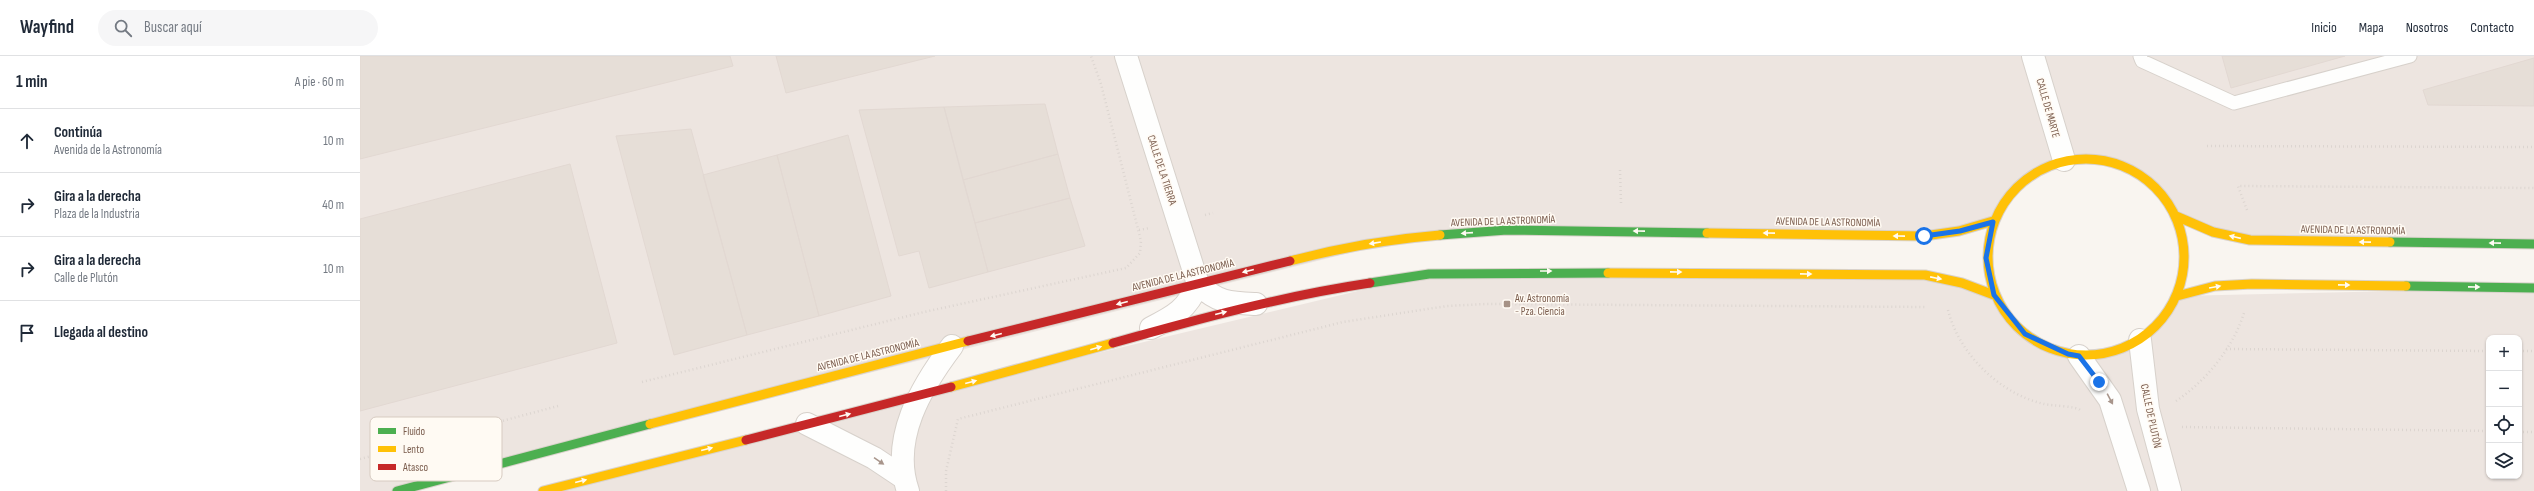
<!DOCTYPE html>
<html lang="es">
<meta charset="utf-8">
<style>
:root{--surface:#fff;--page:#f6f6f7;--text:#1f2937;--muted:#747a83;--line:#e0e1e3}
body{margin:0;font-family:"Sofia Sans Condensed",sans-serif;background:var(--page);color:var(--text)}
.controls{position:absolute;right:12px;bottom:12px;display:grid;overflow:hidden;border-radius:8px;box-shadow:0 1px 3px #0004}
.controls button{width:36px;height:36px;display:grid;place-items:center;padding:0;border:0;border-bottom:1px solid var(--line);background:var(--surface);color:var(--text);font:20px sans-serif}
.stop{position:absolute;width:12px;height:12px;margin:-9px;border:3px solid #1a73e8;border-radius:50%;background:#fff}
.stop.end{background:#1a73e8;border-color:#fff;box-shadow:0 1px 4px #0008}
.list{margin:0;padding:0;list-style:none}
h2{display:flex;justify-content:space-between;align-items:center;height:52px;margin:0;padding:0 16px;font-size:17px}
h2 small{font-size:13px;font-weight:400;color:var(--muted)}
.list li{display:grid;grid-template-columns:26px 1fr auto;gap:12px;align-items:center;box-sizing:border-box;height:64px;padding:0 16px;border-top:1px solid var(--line)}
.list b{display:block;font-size:15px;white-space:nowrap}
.list p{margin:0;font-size:13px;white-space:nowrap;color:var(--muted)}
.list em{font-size:13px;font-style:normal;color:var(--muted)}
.icon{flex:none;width:22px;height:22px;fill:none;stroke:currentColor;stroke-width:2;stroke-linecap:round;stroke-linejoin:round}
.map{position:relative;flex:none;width:2174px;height:435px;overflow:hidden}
header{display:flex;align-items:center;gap:24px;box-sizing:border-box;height:56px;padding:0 20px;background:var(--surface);border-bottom:1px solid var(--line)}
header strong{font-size:19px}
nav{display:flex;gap:22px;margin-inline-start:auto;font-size:14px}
.search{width:280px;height:36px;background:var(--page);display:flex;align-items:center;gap:10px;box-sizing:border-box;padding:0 14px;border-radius:22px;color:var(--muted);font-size:15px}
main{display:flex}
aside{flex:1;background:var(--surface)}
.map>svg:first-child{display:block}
.industrial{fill:#ede5e0;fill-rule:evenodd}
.building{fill:#e6ded7;stroke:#e2d8d2}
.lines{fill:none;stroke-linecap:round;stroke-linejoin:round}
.lane-casing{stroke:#d7d1cb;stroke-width:15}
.street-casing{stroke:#d7d1cb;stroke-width:24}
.fast-casing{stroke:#d9d2cb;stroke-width:11}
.slow-casing{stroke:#d9d2cb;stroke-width:11}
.jam-casing{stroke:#d9d2cb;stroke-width:11}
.path{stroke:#dcd5d0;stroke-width:2.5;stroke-dasharray:1 3;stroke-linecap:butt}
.lane{stroke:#fefefd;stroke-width:13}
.street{stroke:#fefefd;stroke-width:22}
.fast{stroke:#4caf50;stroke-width:9}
.slow{stroke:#ffc107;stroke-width:9}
.jam{stroke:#c62828;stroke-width:9}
.oneway{fill:#fffaf3}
.oneway2{fill:#a8958b}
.route{stroke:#1a73e8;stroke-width:5}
.poi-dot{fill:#a69286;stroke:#fffaf3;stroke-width:1.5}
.labels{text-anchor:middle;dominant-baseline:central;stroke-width:3;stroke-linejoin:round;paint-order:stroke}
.street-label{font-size:11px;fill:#7a5c4d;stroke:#fffaf3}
.poi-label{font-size:11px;fill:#7a5c4d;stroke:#fffaf3;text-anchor:start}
.key{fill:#fffaf3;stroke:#d7cbc1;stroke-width:1}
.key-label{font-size:11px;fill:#7a5c4d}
</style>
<header>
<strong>Wayfind</strong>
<div class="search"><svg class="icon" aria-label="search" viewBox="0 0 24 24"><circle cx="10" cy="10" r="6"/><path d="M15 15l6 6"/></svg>Buscar aquí</div>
<nav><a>Inicio</a><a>Mapa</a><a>Nosotros</a><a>Contacto</a></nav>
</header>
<main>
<aside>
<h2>1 min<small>A pie · 60 m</small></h2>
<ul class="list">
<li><svg class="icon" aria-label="ahead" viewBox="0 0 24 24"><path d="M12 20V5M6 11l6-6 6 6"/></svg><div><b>Continúa</b><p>Avenida de la Astronomía</p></div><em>10 m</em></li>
<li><svg class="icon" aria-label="right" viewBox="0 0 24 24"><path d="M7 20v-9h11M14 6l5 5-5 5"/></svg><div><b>Gira a la derecha</b><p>Plaza de la Industria</p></div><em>40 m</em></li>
<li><svg class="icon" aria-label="right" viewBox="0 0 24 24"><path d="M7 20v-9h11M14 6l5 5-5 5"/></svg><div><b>Gira a la derecha</b><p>Calle de Plutón</p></div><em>10 m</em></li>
<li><svg class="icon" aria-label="arrive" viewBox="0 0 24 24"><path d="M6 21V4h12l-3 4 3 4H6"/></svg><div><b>Llegada al destino</b></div></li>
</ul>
</aside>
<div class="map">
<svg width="2174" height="435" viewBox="0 0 2174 435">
<rect width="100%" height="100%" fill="#f9f5f0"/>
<path class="industrial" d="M 0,0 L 2174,0 L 2174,188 L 1890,184 L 1816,160 L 1789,125 L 1753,105 L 1704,104 L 1658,128 L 1633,165 L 1599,175 L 1053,181 L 37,435 L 0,435 Z
M 1069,218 L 1565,219 L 1634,239 L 1665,278 L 1707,298 L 1719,300 L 1753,296 L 1780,284 L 1794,272 L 1817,240 L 2174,232 L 2174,435 L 183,435 L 562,339 ZM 2129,282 L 2159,282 L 2159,420 L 2129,420 Z"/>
<path class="building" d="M 0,0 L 370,0 L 373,10 L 0,103 Z
M 416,0 L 575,0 L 426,37 Z
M 1862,0 L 1985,0 L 1871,32 Z
M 2174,2 L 2174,50 L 2068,49 L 2063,34 Z
M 685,48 L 698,98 L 603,124 L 584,51 Z
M 584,51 L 628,216 L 569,232 L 559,195 L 539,200 L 499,54 Z
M 331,73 L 387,279 L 314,299 L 256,80 Z
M 488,79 L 531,240 L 459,260 L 417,99 Z
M 698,98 L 710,142 L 615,167 L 603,124 Z
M 417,99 L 459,260 L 387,279 L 343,119 Z
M 210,108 L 257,287 L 0,355 L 0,163 Z
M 710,142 L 725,190 L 628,216 L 615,167 Z"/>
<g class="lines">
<defs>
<path id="lane" d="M 1780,0 L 1782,5 L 1874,47 L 2050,0"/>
<path id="street" d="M 766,0 L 838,228 C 858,247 869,247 896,248
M 1673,0 L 1704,104
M 791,272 C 815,260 827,253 838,228
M 1780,284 L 1788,353 L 1810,435
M 1719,300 L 1750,344 L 1779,435
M 447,368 L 514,402 L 544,422
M 548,435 C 530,383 561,331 592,290"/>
<path id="fast" d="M 1080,179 L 1147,174 L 1347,177
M 2030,186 L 2174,188
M 1010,227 L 1069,218 L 1248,217
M 2046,230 L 2174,232
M 37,435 L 290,368"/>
<path id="slow" d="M1628 201a98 98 0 1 1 196 0a98 98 0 1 1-196 0Z
M 1816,160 L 1853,176 L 1890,184 L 2030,186
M 1347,177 L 1564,180 L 1599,175 L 1633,165
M 930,205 C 979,192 1030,183 1080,179
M 1248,217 L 1565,219 L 1602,227 L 1634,239
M 1817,240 L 1855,230 L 1892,228 L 2046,230
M 591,331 L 753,287
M 290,368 L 608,285
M 183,435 L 386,384"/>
<path id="jam" d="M 608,285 L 930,205
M 753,287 C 838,263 923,240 1010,227
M 386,384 L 591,331"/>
</defs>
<use href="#lane" class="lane-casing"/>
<use href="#street" class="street-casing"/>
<use href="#fast" class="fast-casing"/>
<use href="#slow" class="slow-casing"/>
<use href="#jam" class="jam-casing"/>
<path class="path" d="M 1847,90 L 2174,91
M 1260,114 L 1261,147
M 1887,154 L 1878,130 L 2174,132
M 845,159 L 853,157
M 779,174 L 790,172
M 1588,254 C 1599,298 1640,338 1684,348 C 1692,350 1716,350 1720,354
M 1866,293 L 2129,295
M 2159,295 L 2174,295
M 282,326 L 564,256 L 766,212 L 780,197 L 781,185 L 741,28 L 731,0
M 1816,345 C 1846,325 1873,292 1884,257
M 1822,371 L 2129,375
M 2159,376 L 2174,376
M 0,403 L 198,350
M 586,435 L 586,415 L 598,363 L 983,266 L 1087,250 L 1126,248 L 1567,251"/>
<use href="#lane" class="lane"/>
<use href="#street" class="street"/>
<use href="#fast" class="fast"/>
<use href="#slow" class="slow"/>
<use href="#jam" class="jam"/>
</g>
<defs><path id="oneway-solid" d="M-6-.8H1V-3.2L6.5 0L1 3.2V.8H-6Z"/></defs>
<g class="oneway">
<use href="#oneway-solid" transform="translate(1279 175) rotate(-179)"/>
<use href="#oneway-solid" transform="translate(1107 177) rotate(176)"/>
<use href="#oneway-solid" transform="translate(1409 177) rotate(-179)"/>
<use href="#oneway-solid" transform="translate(1539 180) rotate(-179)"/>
<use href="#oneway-solid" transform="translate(1875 181) rotate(-167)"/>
<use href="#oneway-solid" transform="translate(2005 186) rotate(-179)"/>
<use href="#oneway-solid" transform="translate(1015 187) rotate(171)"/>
<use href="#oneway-solid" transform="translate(2135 187) rotate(-179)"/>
<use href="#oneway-solid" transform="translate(888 215) rotate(166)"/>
<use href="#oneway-solid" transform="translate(1186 215)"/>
<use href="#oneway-solid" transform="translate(1316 216) rotate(1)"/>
<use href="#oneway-solid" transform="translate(1446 218) rotate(1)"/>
<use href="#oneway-solid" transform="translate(1576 222) rotate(11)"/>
<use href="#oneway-solid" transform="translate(1984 229) rotate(1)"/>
<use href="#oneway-solid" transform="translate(1855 231) rotate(-10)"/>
<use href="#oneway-solid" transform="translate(2114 231) rotate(1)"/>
<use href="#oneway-solid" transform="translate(762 247) rotate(165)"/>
<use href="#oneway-solid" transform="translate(861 257) rotate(-14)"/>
<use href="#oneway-solid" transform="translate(636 279) rotate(166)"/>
<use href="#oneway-solid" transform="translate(736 292) rotate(-16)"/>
<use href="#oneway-solid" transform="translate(611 326) rotate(-15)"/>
<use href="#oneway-solid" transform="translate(485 359) rotate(-14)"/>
<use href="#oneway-solid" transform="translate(347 393) rotate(-14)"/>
<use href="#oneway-solid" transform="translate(221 425) rotate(-14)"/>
</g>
<g class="oneway2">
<use href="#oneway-solid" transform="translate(1750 343) rotate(62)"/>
<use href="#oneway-solid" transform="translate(519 405) rotate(34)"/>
</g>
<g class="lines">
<path class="route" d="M 1564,180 L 1600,175 L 1633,166 L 1626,202 L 1634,239 L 1665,278 L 1708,298 L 1719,300 L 1739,326"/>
</g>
<rect class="poi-dot" x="1143" y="244" width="8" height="8" rx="2"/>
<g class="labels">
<g class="street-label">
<text transform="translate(1688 52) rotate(74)">CALLE DE MARTE</text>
<text transform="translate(802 114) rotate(72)">CALLE DE LA TIERRA</text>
<text transform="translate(1143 165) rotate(-2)">AVENIDA DE LA ASTRONOMÍA</text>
<text transform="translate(1468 166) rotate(1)">AVENIDA DE LA ASTRONOMÍA</text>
<text transform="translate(1993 174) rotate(1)">AVENIDA DE LA ASTRONOMÍA</text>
<text transform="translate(823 219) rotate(-14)">AVENIDA DE LA ASTRONOMÍA</text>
<text transform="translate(508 299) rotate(-14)">AVENIDA DE LA ASTRONOMÍA</text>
<text transform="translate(1791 360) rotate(78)">CALLE DE PLUTÓN</text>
</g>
<g class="poi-label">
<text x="1155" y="242">Av. Astronomía<tspan x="1155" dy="13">- Pza. Ciencia</tspan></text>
</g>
</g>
<rect x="10" y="361" width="132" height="64" rx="6" class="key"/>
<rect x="18" y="372" width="18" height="6" fill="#4caf50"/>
<rect x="18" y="390" width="18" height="6" fill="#ffc107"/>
<rect x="18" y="408" width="18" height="6" fill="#c62828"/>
<g class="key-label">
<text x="43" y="379">Fluido</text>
<text x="43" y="397">Lento</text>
<text x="43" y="415">Atasco</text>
</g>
</svg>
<div class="controls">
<button>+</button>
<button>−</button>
<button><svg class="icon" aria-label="locate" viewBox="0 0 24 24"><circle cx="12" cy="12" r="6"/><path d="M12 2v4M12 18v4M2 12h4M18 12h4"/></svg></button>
<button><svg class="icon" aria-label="layers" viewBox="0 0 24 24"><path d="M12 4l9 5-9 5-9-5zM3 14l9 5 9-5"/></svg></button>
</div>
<div class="stop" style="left:1564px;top:180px"></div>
<div class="stop end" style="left:1739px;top:326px"></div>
</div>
</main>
